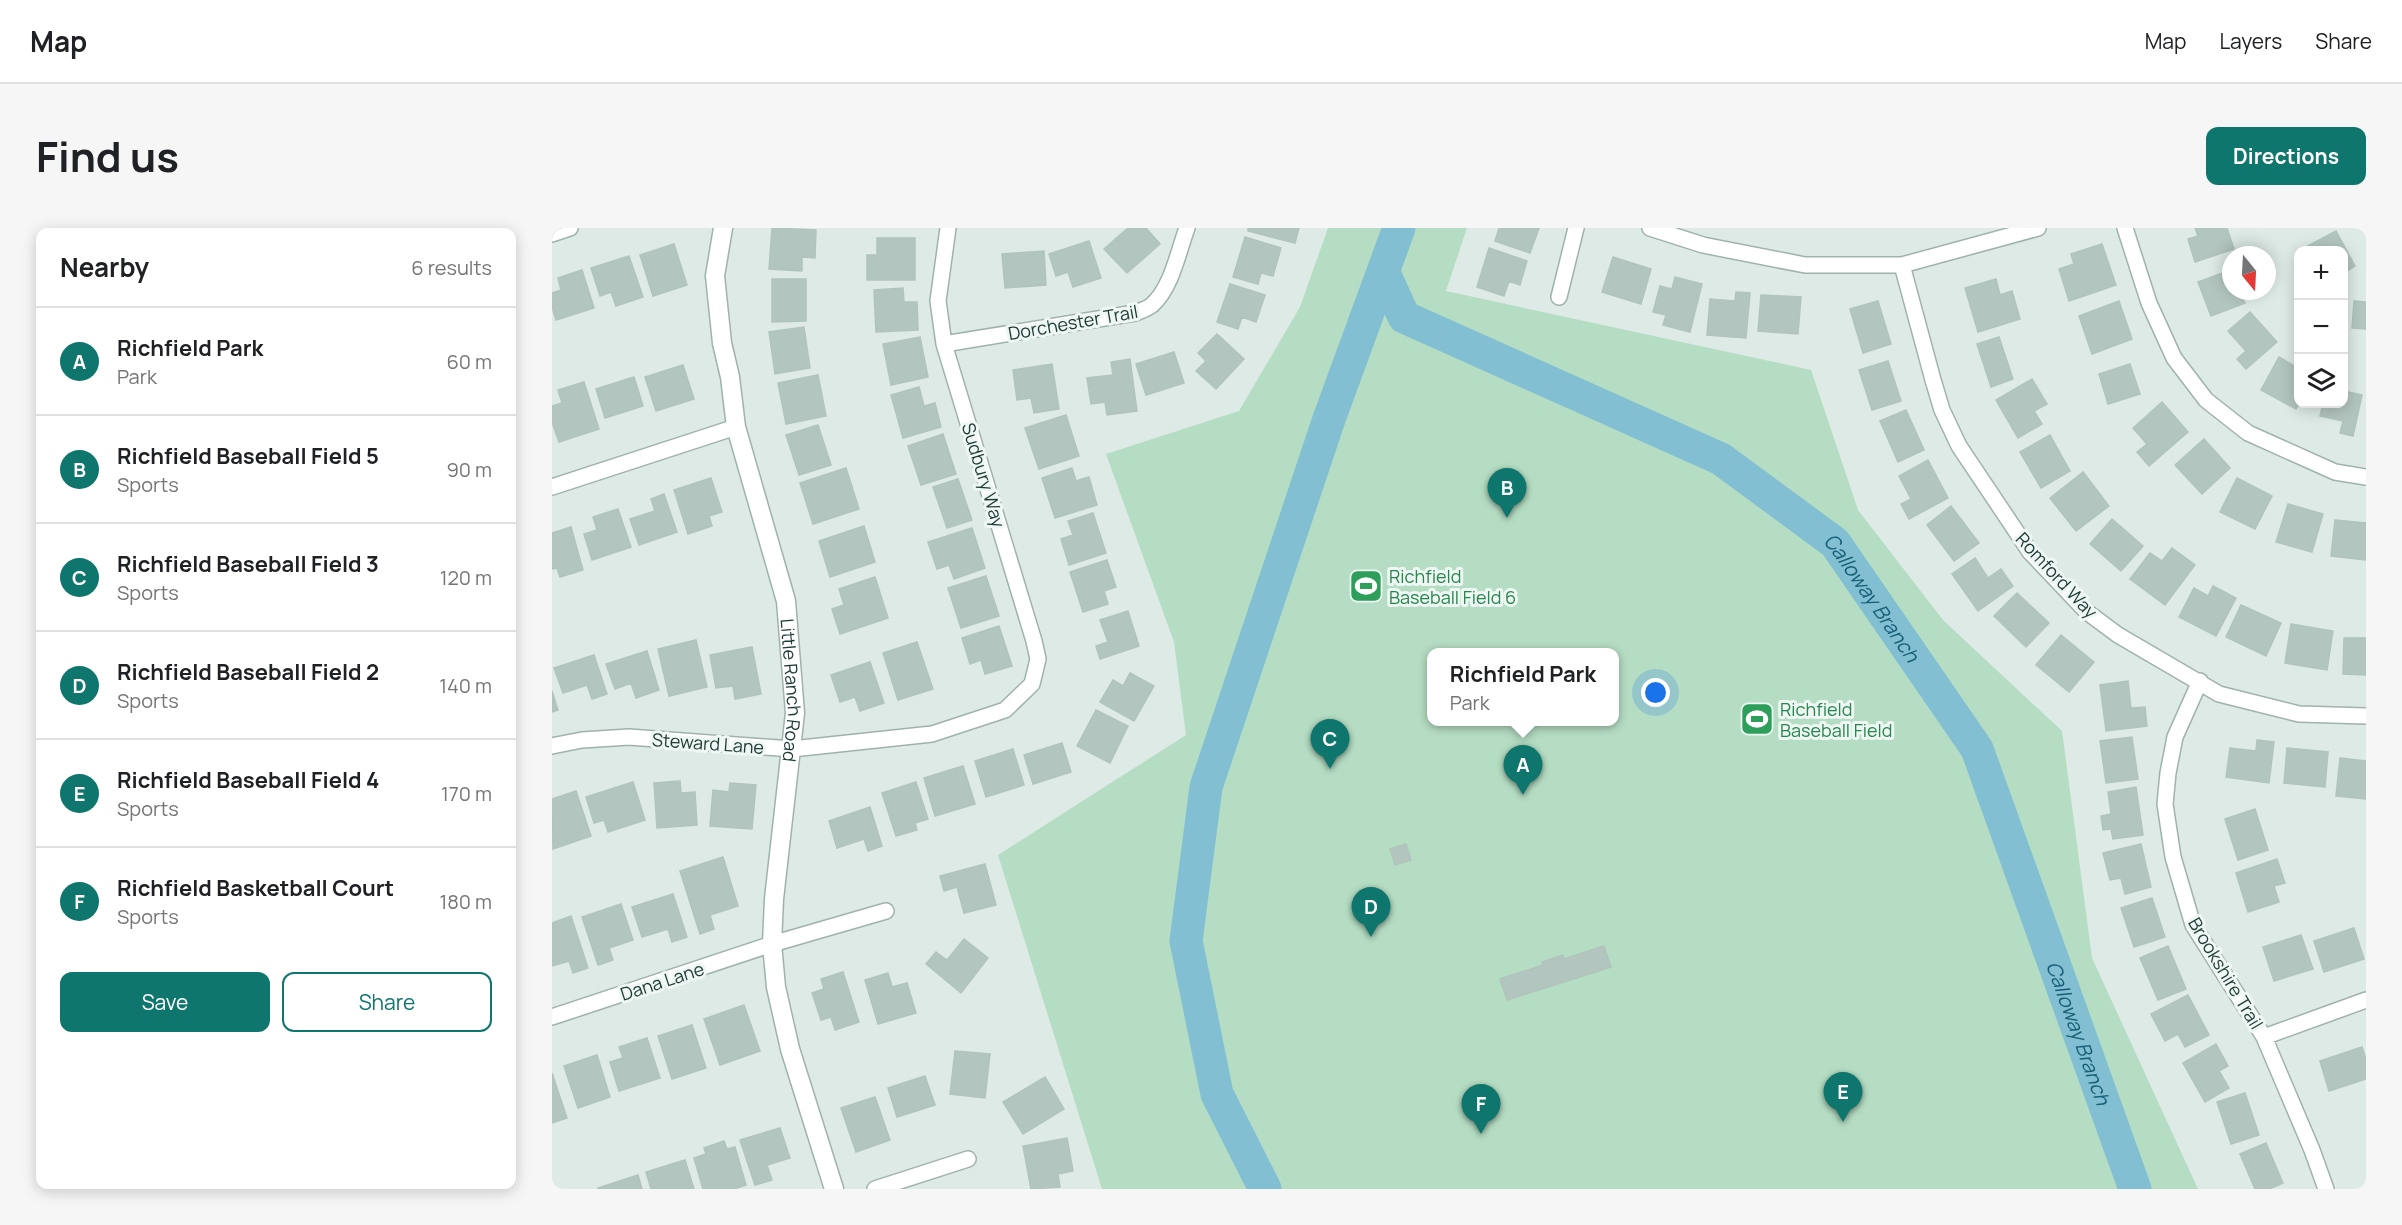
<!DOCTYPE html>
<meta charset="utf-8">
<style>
:root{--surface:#fff;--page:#f6f6f6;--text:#202124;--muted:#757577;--line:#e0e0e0;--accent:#0f766e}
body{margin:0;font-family:Manrope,sans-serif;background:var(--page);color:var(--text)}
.controls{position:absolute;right:18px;top:18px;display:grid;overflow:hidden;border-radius:12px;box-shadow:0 3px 15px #0003}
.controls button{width:54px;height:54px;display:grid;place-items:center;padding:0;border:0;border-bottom:2px solid var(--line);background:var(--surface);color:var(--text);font:30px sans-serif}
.compass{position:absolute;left:1670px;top:18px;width:54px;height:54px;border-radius:50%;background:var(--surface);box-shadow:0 3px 15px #0003;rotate:162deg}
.you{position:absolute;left:1104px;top:465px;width:21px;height:21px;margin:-15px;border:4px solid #fff;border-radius:50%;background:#1a73e8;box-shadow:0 0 0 9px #1a73e833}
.badge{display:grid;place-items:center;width:39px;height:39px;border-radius:50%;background:var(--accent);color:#fff;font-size:20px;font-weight:700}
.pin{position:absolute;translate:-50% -50px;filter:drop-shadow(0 2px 3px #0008)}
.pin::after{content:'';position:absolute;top:32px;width:21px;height:18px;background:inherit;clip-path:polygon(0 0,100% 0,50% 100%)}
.popup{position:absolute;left:875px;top:420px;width:192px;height:78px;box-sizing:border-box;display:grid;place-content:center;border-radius:12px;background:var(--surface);filter:drop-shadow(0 2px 4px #0005);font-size:20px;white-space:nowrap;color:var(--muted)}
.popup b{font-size:22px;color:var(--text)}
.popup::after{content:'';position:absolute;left:50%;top:100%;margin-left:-12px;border:12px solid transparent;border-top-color:var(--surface)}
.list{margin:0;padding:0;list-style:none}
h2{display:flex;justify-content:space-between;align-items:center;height:78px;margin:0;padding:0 24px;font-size:26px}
h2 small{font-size:20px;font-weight:400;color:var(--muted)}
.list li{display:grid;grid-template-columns:39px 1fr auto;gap:18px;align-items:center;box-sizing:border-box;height:108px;padding:0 24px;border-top:2px solid var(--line)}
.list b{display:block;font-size:22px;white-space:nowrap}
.list p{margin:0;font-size:20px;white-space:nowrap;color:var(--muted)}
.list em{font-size:20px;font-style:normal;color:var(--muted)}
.actions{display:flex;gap:12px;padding:18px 24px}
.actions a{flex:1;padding:14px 0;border:2px solid var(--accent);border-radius:12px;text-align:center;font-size:21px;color:var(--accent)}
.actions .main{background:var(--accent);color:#fff}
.icon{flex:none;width:33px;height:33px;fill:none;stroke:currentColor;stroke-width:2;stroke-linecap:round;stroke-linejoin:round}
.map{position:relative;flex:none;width:1814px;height:961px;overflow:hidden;border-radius:12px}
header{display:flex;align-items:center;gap:36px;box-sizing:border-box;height:84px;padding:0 30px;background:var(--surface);border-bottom:2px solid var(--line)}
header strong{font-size:28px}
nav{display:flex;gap:33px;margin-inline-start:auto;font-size:21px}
.intro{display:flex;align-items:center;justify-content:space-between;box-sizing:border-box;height:144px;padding:0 36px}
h1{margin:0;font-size:42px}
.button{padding:15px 27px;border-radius:12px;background:var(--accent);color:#fff;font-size:21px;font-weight:700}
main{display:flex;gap:36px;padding:0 36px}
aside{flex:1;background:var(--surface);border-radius:12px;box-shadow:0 3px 15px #0003}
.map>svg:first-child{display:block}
.green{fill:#b5ddc3;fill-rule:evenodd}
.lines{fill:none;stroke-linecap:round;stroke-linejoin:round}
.river{stroke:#82bfd3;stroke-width:33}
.building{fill:#b3c5bf;stroke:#b0c4bd;stroke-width:1.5}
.minor-casing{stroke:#a0b2ad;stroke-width:18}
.tertiary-casing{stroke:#a0b2ad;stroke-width:21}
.minor{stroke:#fff;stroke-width:15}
.tertiary{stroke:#fff;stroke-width:18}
.labels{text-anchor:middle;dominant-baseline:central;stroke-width:6;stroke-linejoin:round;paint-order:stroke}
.street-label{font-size:18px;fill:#1e3a35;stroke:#eef7f3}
.leisure-label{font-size:18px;fill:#27864d;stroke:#eef7f3;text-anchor:start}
.water-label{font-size:20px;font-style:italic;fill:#175f77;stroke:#eef7f3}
</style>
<header>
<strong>Map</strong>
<nav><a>Map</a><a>Layers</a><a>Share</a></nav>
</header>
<div class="intro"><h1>Find us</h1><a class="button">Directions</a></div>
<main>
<aside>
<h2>Nearby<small>6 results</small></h2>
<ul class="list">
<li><span class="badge">A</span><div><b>Richfield Park</b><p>Park</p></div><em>60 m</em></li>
<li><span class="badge">B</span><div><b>Richfield Baseball Field 5</b><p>Sports</p></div><em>90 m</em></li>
<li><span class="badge">C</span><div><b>Richfield Baseball Field 3</b><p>Sports</p></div><em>120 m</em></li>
<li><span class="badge">D</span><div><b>Richfield Baseball Field 2</b><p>Sports</p></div><em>140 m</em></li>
<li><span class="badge">E</span><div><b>Richfield Baseball Field 4</b><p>Sports</p></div><em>170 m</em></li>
<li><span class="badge">F</span><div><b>Richfield Basketball Court</b><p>Sports</p></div><em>180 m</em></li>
</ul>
<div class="actions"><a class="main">Save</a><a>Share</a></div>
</aside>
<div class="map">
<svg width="1814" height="961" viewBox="0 0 1814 961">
<rect width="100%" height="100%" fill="#ddeae5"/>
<path class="green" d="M 776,0 L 915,0 L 894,63 L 1259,142 L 1306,282 L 1391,392 L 1510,503 L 1540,730 L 1646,961 L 550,961 L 446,627 L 634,507 L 622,414 L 554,226 L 687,183 L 748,79 ZM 880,424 L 1062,424 L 1062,494 L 880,494 Z"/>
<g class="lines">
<g class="river">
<path id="s1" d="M 832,45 L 852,89 L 1169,231 L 1283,315 L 1425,521 L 1583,961"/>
<path d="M 713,961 L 665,866 L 634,713 L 654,559 L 777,191 L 847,0"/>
</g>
</g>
<path class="building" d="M 220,0 L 264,2 L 263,30 L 250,29 L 250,43 L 217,41 Z
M 576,0 L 594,0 L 608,16 L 575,45 L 552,21 Z
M 696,0 L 747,0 L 743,15 L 696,3 Z
M 947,0 L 987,0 L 978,25 L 943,13 Z
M 1643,0 L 1675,0 L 1682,21 L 1643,34 L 1636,11 L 1646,8 Z
M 1784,3 L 1803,38 L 1792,45 L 1792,22 L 1754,22 L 1752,20 Z
M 693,9 L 729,20 L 721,48 L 709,45 L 706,56 L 681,49 Z
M 325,10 L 363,10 L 363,52 L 315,52 L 315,27 L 325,27 Z
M 537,13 L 549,50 L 521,59 L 516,44 L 504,48 L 497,26 Z
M 122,16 L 135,57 L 101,68 L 88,27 Z
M 1550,16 L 1564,57 L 1517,73 L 1507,41 L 1522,36 L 1519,26 Z
M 937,20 L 975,33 L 968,57 L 957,53 L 952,68 L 925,59 Z
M 492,23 L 494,57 L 453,60 L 450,26 Z
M 77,28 L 91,69 L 64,78 L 59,64 L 48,68 L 39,40 Z
M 1061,29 L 1099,41 L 1089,76 L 1050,64 Z
M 30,42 L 42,80 L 4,92 L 0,79 L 0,65 L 9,62 L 6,50 Z
M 1679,42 L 1679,63 L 1688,63 L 1693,75 L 1659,88 L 1646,54 Z
M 1123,49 L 1150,56 L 1138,104 L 1111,97 L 1114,87 L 1101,84 L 1108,58 L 1120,61 Z
M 220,51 L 254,51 L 254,93 L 220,94 Z
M 1444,51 L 1448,67 L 1460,63 L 1468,91 L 1426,104 L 1413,60 Z
M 678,56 L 713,67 L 704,94 L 690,89 L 686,101 L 665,94 Z
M 351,60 L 352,74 L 365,74 L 366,102 L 324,104 L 322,62 Z
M 1184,64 L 1198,65 L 1194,110 L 1155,107 L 1158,71 L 1183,73 Z
M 1209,67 L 1249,69 L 1246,106 L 1206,103 Z
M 1326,73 L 1339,116 L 1311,125 L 1298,81 Z
M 1567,73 L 1580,111 L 1540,126 L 1527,88 Z
M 1802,73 L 1814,74 L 1814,101 L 1800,100 Z
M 1698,84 L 1725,114 L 1694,141 L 1685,131 L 1694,123 L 1676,103 Z
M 252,99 L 258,140 L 223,146 L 217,104 Z
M 665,106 L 692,131 L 664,161 L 644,143 L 654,133 L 646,125 Z
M 368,109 L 376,149 L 339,157 L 331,116 Z
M 1447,109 L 1461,151 L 1439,159 L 1425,116 Z
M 622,124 L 632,155 L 594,167 L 584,136 Z
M 1727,129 L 1746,140 L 1747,176 L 1744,181 L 1709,162 Z
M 578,131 L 585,183 L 555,187 L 553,174 L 539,176 L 535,150 L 561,147 L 559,134 Z
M 1336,133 L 1349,173 L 1320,182 L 1307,142 Z
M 500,136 L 507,181 L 482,185 L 479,170 L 465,172 L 461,142 Z
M 1578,136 L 1588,166 L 1556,176 L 1547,146 Z
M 131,137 L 142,171 L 104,183 L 93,149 Z
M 266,147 L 274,188 L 234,196 L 226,155 Z
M 82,149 L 91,178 L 53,190 L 44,161 Z
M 1480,151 L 1495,176 L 1482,183 L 1490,196 L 1466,210 L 1444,172 Z
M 32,154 L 47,201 L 7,214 L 0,194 L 0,178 L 10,175 L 6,162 Z
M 367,159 L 372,178 L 383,175 L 389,199 L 351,210 L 339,167 Z
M 1792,163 L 1810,167 L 1801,208 L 1788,205 L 1791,193 L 1768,188 L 1771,176 L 1792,176 Z
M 1610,174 L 1636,204 L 1597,238 L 1585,224 L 1595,216 L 1581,200 Z
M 1354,182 L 1372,222 L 1346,234 L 1328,193 Z
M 514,187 L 527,228 L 487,241 L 473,200 Z
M 266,197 L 279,237 L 247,247 L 234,207 Z
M 391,206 L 404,246 L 369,257 L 356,218 Z
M 1498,207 L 1518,243 L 1489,260 L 1468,224 Z
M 1652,211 L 1678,240 L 1650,266 L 1623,237 Z
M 1376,232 L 1396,270 L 1357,291 L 1349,276 L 1359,271 L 1347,248 Z
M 294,240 L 307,281 L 261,296 L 248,255 Z
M 520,240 L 524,253 L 537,249 L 545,277 L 503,290 L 490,250 Z
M 1531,244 L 1557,278 L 1524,303 L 1498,270 Z
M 159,250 L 170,284 L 157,288 L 160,298 L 136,306 L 122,262 Z
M 1685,250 L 1720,268 L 1703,301 L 1668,284 Z
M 406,251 L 420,292 L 395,300 L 381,259 Z
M 112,266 L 125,304 L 87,317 L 78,291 L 103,283 L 99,271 Z
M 1736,276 L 1771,286 L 1760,324 L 1724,314 Z
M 1399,278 L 1427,315 L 1402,333 L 1375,297 Z
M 66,281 L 79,319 L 40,332 L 32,306 L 45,302 L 41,289 Z
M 541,285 L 554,325 L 517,337 L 509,311 L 521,307 L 516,293 Z
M 1560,291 L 1591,318 L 1569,343 L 1538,316 Z
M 1783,292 L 1814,295 L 1814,332 L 1779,328 Z
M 312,298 L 323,334 L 278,349 L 267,313 Z
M 19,299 L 31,342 L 8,349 L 5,340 L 0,341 L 0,305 Z
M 420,300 L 433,340 L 402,351 L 397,337 L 385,341 L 376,314 Z
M 1620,320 L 1643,337 L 1613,377 L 1578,351 L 1598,325 L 1610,333 Z
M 1423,330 L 1436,350 L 1449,341 L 1461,358 L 1426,383 L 1400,346 Z
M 555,332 L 564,359 L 552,363 L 556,376 L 531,384 L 518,344 Z
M 434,348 L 447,388 L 409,400 L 396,360 Z
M 323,349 L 336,390 L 288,406 L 280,381 L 292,377 L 287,361 Z
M 1661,358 L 1684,370 L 1664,408 L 1627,389 L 1642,360 L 1656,368 Z
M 1465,365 L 1497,395 L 1474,419 L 1442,388 Z
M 1689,377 L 1729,395 L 1714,428 L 1674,409 Z
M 576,383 L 587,418 L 548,431 L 544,418 L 556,414 L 548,392 Z
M 1739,396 L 1781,403 L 1775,442 L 1733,435 Z
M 447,398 L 460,438 L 433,446 L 429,432 L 418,436 L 410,410 Z
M 1509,407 L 1542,434 L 1517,464 L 1484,437 Z
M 1792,410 L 1814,410 L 1814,447 L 1791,446 Z
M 144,412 L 155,459 L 117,468 L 106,421 Z
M 365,414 L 381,461 L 346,472 L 331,425 Z
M 200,419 L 209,466 L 183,471 L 181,458 L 164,460 L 158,427 Z
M 95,423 L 107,462 L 84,470 L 79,455 L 63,461 L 54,436 Z
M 42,427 L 55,466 L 40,471 L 35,457 L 11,465 L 2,440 Z
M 318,434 L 332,475 L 308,483 L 303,469 L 288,474 L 279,447 Z
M 578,445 L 602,458 L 582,493 L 548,474 L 561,452 L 571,458 Z
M 1576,453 L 1579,480 L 1593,479 L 1595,498 L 1554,503 L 1548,457 Z
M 0,463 L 6,482 L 0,484 Z
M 544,482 L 576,498 L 558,535 L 525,518 Z
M 1580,509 L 1586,551 L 1554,555 L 1548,513 Z
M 1705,512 L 1722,514 L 1717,555 L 1674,549 L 1678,520 L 1704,523 Z
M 510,515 L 519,544 L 481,556 L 472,527 Z
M 1735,520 L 1776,524 L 1773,559 L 1732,555 Z
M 461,521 L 472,557 L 434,569 L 423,533 Z
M 1788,530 L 1814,533 L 1814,571 L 1784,568 Z
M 411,538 L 423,576 L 383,588 L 372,550 Z
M 128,553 L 129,565 L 143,564 L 145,597 L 105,600 L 102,555 Z
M 81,554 L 93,592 L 56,604 L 52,592 L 42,595 L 34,569 Z
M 364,554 L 376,591 L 363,595 L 365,602 L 344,608 L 330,565 Z
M 178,555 L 204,557 L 200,601 L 158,598 L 161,562 L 177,564 Z
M 1584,559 L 1591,607 L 1561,611 L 1559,601 L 1551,602 L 1549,588 L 1559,586 L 1556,564 Z
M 24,563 L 39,608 L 1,621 L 0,571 Z
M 318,579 L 330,618 L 316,623 L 312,611 L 285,620 L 277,593 Z
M 1703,581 L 1716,622 L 1686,632 L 1673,591 Z
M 854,616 L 859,632 L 843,637 L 838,621 Z
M 1589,616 L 1599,659 L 1573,666 L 1569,650 L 1558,652 L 1551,625 Z
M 171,629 L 186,678 L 158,687 L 162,701 L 148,706 L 128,643 Z
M 1725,631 L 1733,655 L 1722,658 L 1727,674 L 1696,684 L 1684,645 Z
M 433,636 L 444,677 L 412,685 L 405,659 L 392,663 L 388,648 Z
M 121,666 L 135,709 L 120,714 L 116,701 L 90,709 L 80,679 Z
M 1600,670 L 1613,709 L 1582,719 L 1569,680 Z
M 69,676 L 81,712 L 57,720 L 61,732 L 46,737 L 30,689 Z
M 19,688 L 36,740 L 21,745 L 17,733 L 0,738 L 0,695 Z
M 1802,700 L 1812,731 L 1772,744 L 1762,713 Z
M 1749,707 L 1761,741 L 1722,753 L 1711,719 Z
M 412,711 L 436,730 L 409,765 L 374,736 L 384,724 L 395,732 Z
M 1052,718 L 1059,739 L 955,772 L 948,751 L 991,737 L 990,734 L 1011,727 L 1012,731 Z
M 1616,718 L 1634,761 L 1606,772 L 1588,730 Z
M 291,744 L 307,794 L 283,802 L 279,789 L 269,792 L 260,765 L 272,761 L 269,751 Z
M 336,745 L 340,759 L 355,755 L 364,785 L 326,796 L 313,752 Z
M 1636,767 L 1657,807 L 1633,819 L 1626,806 L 1613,813 L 1599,786 Z
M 192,777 L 208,823 L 168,837 L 152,791 Z
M 140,797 L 154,840 L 120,851 L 106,808 Z
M 95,810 L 108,850 L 67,863 L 58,834 L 71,830 L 67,819 Z
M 1664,816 L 1676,838 L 1667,843 L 1677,860 L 1653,874 L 1631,835 Z
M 1810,819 L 1814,831 L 1814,851 L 1777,863 L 1768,833 Z
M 403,823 L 438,826 L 433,870 L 398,866 Z
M 45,827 L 58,869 L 26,880 L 12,838 Z
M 0,845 L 15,890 L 0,895 Z
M 373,848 L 383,877 L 345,889 L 336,860 Z
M 493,849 L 512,881 L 471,906 L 451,874 Z
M 1693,865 L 1707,907 L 1679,916 L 1665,874 Z
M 323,869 L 338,912 L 304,924 L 289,880 Z
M 228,900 L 238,930 L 215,937 L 220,952 L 203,957 L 188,912 Z
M 515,910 L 521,943 L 506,946 L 508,959 L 479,961 L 471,918 Z
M 172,913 L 175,921 L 183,919 L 194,957 L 182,961 L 151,961 L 142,930 L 154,926 L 152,920 Z
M 1714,915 L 1731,955 L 1717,961 L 1703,961 L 1688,926 Z
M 133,932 L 142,961 L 99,961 L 94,944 Z
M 86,947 L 90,961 L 46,961 L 46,960 Z"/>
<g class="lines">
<defs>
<path id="minor" d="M 1098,0 L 1151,17 L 1253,37 L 1350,37 L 1486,0
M 1573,0 L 1597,75 L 1622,130 L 1654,172 L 1696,205 L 1783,244 L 1814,249
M 0,6 L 18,0
M 1350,37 L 1381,152 L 1390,182 L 1407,218 L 1478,324 L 1535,384 L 1566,407 L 1667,466 L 1747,486 L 1814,488
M 1007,69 L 1024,0
M 392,116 L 583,85 C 588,83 595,81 600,77 C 620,59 626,24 635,0
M 0,259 L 184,199
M 1648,453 L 1623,509 L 1616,545 L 1613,576 L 1621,629 L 1641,697 L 1712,809 L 1760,922 L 1774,961
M 0,518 L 30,512 L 77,509 L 240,521 L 380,506 L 453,482 L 480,456 L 486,431 L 482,413 L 392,116 L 386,73 L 396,0
M 0,789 L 220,716 L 334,683
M 1712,809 L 1814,772
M 323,961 L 416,931"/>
<g id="tertiary">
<path id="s2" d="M 171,0 L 163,48 L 170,115 L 178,149 L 184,199 L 234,373 L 243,485 L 222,671 L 220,716 L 224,759 L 238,821 L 282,961"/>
</g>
</defs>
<use href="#minor" class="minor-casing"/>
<use href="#tertiary" class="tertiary-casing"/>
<use href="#minor" class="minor"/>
<use href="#tertiary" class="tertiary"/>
</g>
<defs>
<symbol id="stadium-square" viewBox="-11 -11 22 22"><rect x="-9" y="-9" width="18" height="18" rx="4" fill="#2e9e5b" stroke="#eef7f3"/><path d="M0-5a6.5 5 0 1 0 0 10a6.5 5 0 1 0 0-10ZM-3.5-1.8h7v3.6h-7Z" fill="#fff"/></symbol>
</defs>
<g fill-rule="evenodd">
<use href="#stadium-square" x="795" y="339" width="38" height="38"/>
<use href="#stadium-square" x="1186" y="472" width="38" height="38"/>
</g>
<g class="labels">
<g class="street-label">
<text transform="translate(521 94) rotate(-10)">Dorchester Trail</text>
<text transform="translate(432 247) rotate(73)">Sudbury Way</text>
<text transform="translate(1505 347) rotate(47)">Romford Way</text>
<text stroke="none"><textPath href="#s2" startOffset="472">Little Ranch Road</textPath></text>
<text transform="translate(156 515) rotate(4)">Steward Lane</text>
<text transform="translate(1674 745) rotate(59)">Brookshire Trail</text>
<text transform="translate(110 753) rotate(-18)">Dana Lane</text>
</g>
<g class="leisure-label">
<text x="837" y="348">Richfield<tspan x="837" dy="21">Baseball Field 6</tspan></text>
<text x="1228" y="481">Richfield<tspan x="1228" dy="21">Baseball Field</tspan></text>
</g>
<g class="water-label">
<text stroke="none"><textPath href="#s1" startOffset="603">Calloway Branch</textPath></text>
<text stroke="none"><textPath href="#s1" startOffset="1089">Calloway Branch</textPath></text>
</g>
</g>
</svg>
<div class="controls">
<button>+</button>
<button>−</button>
<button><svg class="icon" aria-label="layers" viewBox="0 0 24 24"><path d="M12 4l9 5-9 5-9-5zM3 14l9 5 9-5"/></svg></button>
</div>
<svg class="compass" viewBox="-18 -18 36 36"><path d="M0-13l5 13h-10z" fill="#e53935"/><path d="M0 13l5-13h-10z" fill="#757577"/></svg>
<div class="you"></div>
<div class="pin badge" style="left:971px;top:567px">A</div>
<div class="popup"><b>Richfield Park</b>Park</div>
<div class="pin badge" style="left:955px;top:290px">B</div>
<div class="pin badge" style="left:778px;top:541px">C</div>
<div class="pin badge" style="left:819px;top:709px">D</div>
<div class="pin badge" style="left:1291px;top:894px">E</div>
<div class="pin badge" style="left:929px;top:906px">F</div>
</div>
</main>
